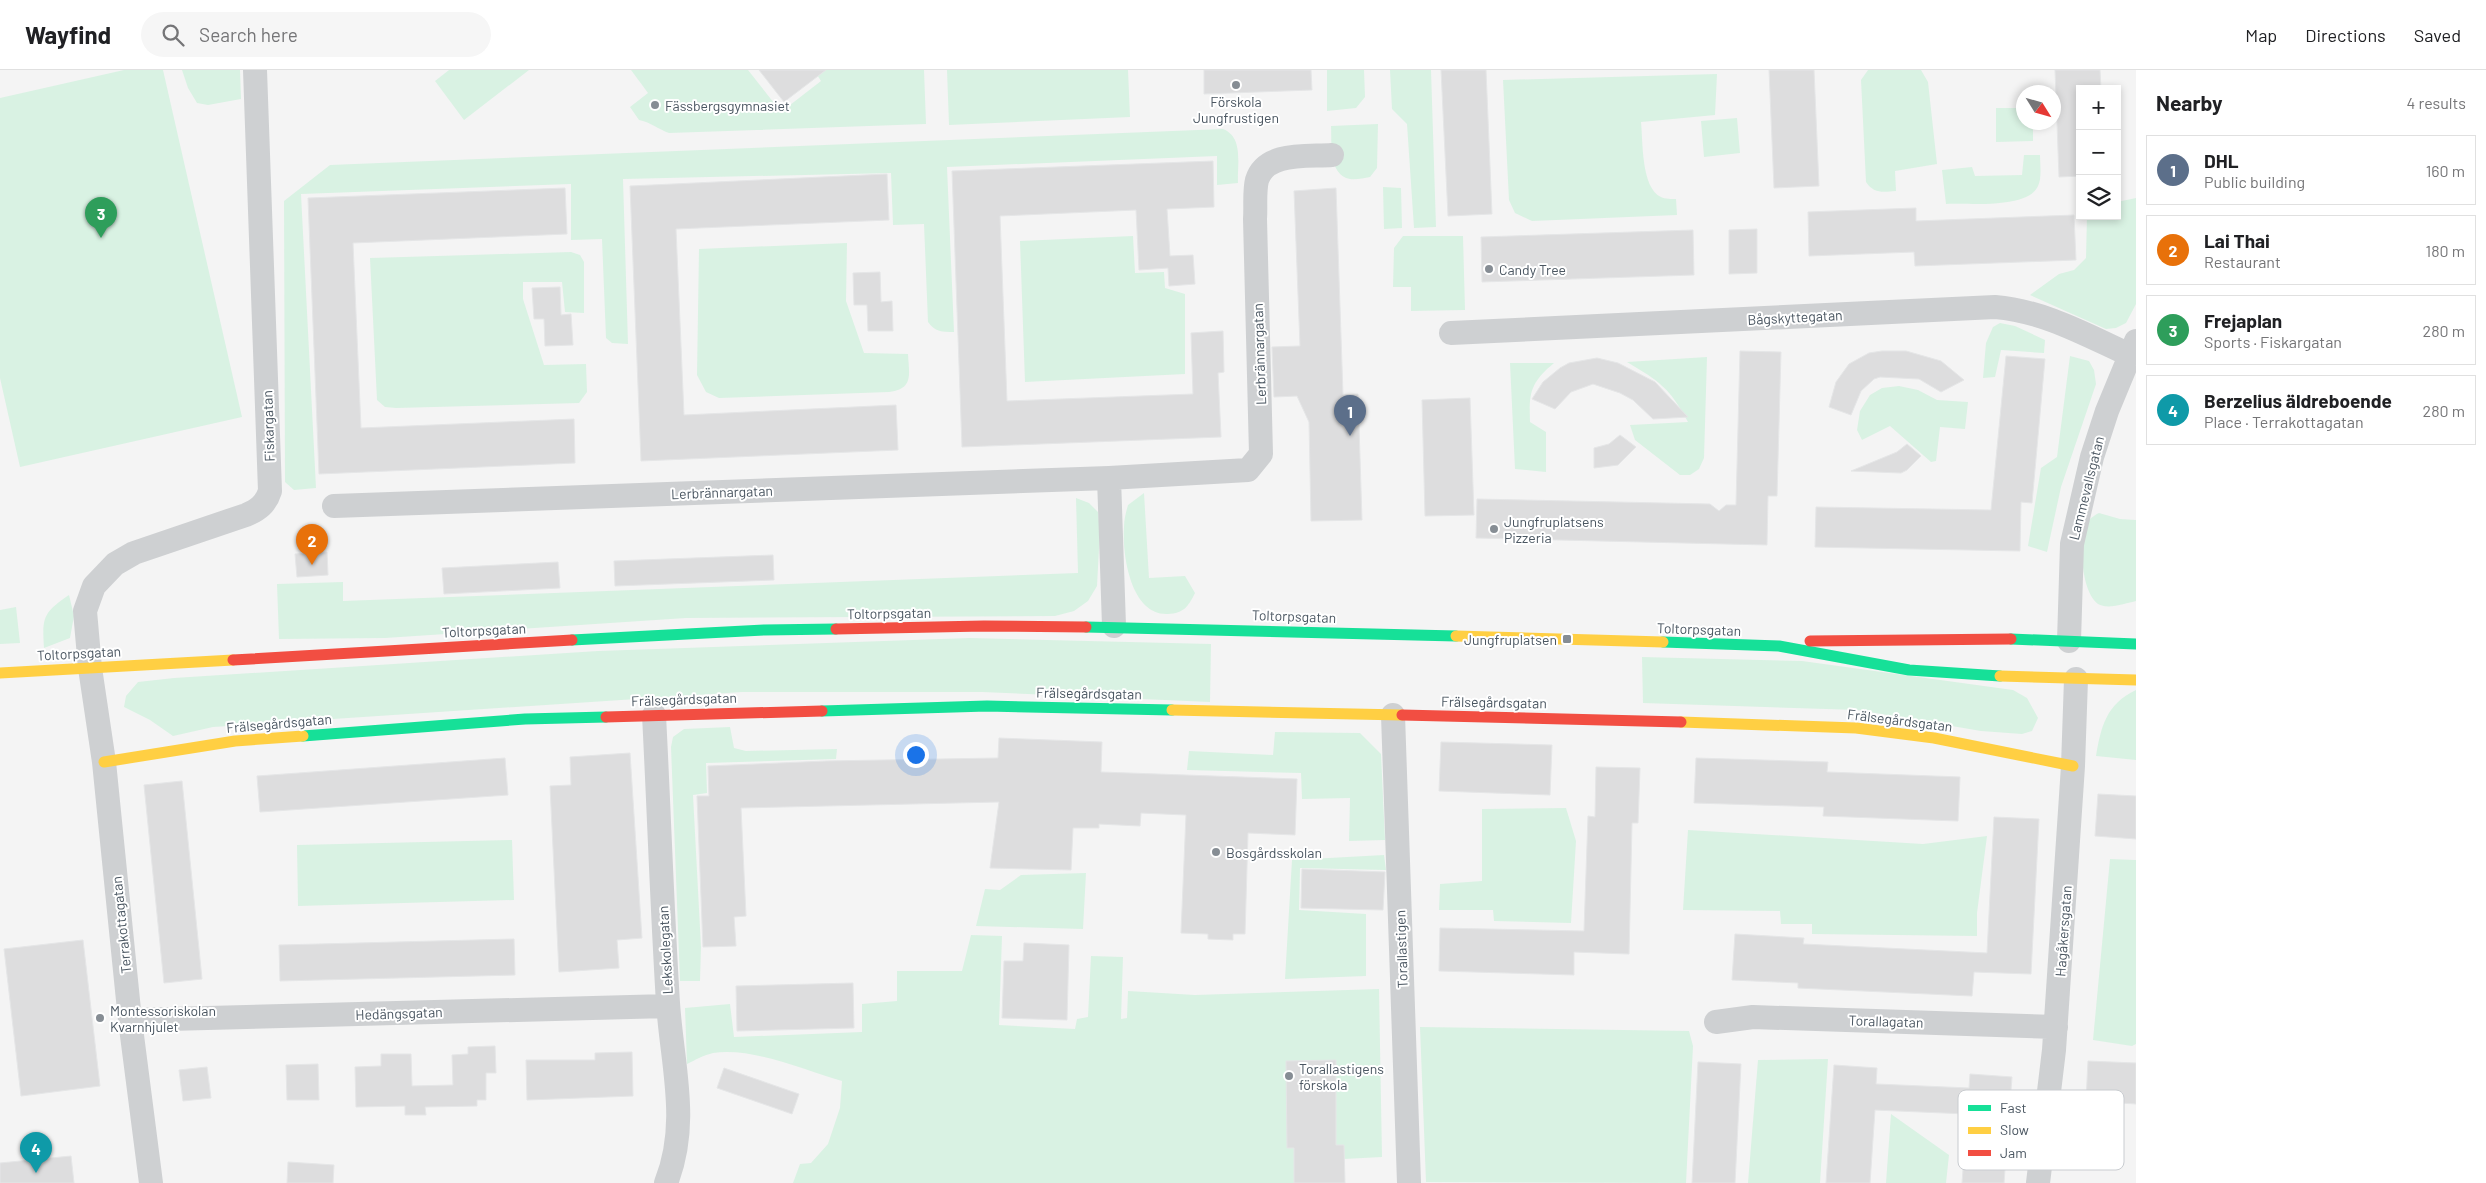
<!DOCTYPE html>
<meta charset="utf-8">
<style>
:root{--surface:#fff;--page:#f6f6f6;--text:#202124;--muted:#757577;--line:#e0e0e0;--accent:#7c3aed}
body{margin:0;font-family:Barlow,sans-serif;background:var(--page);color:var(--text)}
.controls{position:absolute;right:15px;top:15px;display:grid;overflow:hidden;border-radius:0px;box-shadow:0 2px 8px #0003}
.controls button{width:45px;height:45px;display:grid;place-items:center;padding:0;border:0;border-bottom:1px solid var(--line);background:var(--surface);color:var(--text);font:25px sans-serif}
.compass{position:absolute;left:2016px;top:15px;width:45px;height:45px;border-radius:50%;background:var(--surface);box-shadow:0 2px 8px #0003;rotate:127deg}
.you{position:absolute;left:915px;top:684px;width:18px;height:18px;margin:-12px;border:4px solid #fff;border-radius:50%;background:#1a73e8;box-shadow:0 0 0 8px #1a73e833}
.badge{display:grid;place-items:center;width:32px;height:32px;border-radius:50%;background:var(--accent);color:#fff;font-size:16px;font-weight:700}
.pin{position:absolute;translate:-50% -41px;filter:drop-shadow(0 1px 2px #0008)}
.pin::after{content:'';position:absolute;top:26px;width:18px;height:15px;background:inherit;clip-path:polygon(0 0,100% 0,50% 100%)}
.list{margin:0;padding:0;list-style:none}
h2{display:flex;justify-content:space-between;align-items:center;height:65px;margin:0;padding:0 20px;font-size:21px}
h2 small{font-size:16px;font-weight:400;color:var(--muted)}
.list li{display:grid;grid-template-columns:32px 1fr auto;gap:15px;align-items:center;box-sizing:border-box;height:70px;margin:0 10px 10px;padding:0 10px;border:1px solid var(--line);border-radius:0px}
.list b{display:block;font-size:19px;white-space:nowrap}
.list p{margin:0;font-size:16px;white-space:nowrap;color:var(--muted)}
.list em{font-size:16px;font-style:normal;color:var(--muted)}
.icon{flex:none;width:28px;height:28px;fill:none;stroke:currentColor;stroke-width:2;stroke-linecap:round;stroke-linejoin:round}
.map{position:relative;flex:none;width:2136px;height:1113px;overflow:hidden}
header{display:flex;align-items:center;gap:30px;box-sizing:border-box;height:70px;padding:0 25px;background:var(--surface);border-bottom:1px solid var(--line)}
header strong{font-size:24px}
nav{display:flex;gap:28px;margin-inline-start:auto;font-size:18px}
.search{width:350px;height:45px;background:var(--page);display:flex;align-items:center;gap:12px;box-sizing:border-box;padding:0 18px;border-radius:28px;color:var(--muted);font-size:19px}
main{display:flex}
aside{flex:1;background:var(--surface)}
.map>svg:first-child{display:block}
.green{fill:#d9f2e3}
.building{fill:#ddddde;stroke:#e5e6e7}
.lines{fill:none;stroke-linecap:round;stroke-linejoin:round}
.street{stroke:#ced0d2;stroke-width:24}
.fast{stroke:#16e098;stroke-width:11}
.slow{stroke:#ffcf43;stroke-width:11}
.jam{stroke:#f24e42;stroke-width:11}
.poi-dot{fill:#868d94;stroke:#fff;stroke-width:2}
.labels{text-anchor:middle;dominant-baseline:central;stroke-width:4;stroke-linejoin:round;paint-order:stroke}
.poi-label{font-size:14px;fill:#4a5661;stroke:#fff;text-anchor:start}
.street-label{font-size:14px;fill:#4a5661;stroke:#fff}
.key{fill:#fff;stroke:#c9ccd0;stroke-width:1}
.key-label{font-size:14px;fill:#4a5661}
</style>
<header>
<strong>Wayfind</strong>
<div class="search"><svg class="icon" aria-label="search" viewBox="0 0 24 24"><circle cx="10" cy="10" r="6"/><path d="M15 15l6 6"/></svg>Search here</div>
<nav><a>Map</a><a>Directions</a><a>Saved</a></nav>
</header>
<main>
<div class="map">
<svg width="2136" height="1113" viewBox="0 0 2136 1113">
<rect width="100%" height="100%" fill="#f4f4f4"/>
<path class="green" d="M 124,0 L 163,0 L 242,347 L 20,397 L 0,308 L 0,28 Z
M 182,0 L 240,0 L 241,29 L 208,35 L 197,33 L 188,18 Z
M 449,0 L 529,0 L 464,50 L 435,11 Z
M 631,0 L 748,0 L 781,42 L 821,11 L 814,0 L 924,0 L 926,54 L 669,63 C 658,59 650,52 639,50 L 630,37 L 648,23 Z
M 947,0 L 1128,0 L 1130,47 L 949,55 Z
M 1327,0 L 1364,0 L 1365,27 L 1356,38 L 1327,41 Z
M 1390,0 L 1431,0 L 1436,157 L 1414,158 L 1407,54 L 1392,39 Z
M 1868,0 L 1921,0 L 1928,12 L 1937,94 L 1895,101 L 1896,121 C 1883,122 1874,124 1866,112 L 1861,10 Z
M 1717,4 L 1715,45 L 1641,52 C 1643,71 1641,118 1661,127 C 1665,129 1672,129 1676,129 L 1677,145 L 1532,151 L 1515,143 L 1509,130 L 1503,10 Z
M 1996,38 L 2023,38 L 2024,52 L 2033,53 L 2033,71 L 1996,72 Z
M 1737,48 L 1740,83 L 1704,87 L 1701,51 Z
M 1378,54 L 1377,98 L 1370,107 C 1364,108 1356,110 1350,109 C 1328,105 1332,72 1331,56 Z
M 1223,59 C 1244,67 1237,95 1238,113 L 1217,115 L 1217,86 L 947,97 L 954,262 C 942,262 935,262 928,252 L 924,154 L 893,155 L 891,103 L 623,109 L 628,274 L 612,273 L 606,268 L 602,169 L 571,170 L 571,114 L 301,124 L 316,418 L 294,420 L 285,412 L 284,131 L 330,95 Z
M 2024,85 L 2040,85 C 2040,94 2042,108 2038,116 C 2028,139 1968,133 1946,134 L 1942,100 L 1972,97 L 1975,106 L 2022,105 Z
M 1383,117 L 1401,118 L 1402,158 L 1384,159 Z
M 2136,128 L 2136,234 L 2126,253 L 2116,258 L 2106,259 L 2030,225 L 2059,204 L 2074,200 L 2086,188 L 2087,146 L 2117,146 L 2117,132 Z
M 1133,166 L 1135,203 L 1164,202 L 1165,218 L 1185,224 L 1185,304 L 1025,312 L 1020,171 Z
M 1403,166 L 1463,166 L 1465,240 L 1411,241 L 1411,217 L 1393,217 L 1394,178 Z
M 847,173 L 846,231 L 864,283 L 908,284 C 909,304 914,319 889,322 L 719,328 L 706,322 L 697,305 L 699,179 Z
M 571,182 L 580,185 L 584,192 L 584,243 L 565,242 L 562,212 L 523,212 L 523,229 L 544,295 L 586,294 L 587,322 L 579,333 L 396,338 L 385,337 L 377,330 L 370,188 Z
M 2000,253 L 2015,256 L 2045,270 L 2044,283 L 2001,280 L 1995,307 L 1983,308 L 1986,273 L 1993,257 Z
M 2070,286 L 2089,291 L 2094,300 L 2096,314 L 2061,417 L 2047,482 L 2028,476 L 2041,398 L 2057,387 Z
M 1707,287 L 1704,388 L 1699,399 L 1690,405 L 1680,405 L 1635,370 L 1630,355 L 1688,352 C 1670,318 1659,311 1627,292 Z
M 1510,293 L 1554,293 C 1530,313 1529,323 1530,352 L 1546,362 L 1546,402 L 1515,399 Z
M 1899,316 L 1918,320 L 1937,330 L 1968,332 L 1965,359 L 1940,357 L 1936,391 L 1931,392 L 1890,356 L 1862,370 L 1857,360 L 1860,341 L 1870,325 L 1882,318 Z
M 1144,423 L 1149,508 L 1185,506 L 1195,523 C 1188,537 1184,543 1168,544 C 1131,546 1122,485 1124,457 C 1124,450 1126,442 1128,435 Z
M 1076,428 L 1089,433 L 1098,442 L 1100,460 L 1097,516 L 1088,531 L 1074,541 L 1055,546 L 686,548 L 385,568 L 279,569 L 277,514 L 343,512 L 343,531 L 1078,503 Z
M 2099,443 L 2120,449 L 2136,450 L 2136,531 C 2126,533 2108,540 2098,534 C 2081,522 2078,470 2087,453 C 2089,449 2095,445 2099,443 Z
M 69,525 L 74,546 L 70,568 L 44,578 C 42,547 43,543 69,525 Z
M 16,537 L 20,573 L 0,574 L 0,540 Z
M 970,568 L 1211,574 L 1210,632 L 982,622 L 742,622 L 213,657 L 173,666 L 150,650 L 124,637 L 126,626 L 138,612 L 174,608 L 598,581 Z
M 1642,587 L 1802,591 L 2013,620 L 2027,628 L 2038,648 L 2032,661 L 2022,664 L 1981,661 L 1858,640 L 1643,633 Z
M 2136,620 L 2136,690 L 2096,686 C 2101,657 2106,634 2136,620 Z
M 730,657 L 734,678 L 746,681 L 837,679 L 836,689 L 706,693 L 707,723 L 693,725 L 701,877 L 700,911 L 680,911 L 671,677 L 673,667 L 684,659 Z
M 1275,662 L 1360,663 L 1381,684 L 1385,770 L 1349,771 L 1350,728 L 1302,729 L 1301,703 L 1187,700 L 1189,681 L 1273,685 Z
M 1566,738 L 1576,771 L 1571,853 L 1494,851 L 1493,840 L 1439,840 L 1440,814 L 1482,811 L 1482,739 Z
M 1688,760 L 1923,774 L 1987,766 L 1977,843 L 1977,866 L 1812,864 L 1812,854 L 1781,854 L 1780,841 L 1683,840 Z
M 512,770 L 514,830 L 298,836 L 297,775 Z
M 1384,785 L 1386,800 L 1300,798 L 1299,840 L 1366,844 L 1366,906 L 1285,909 L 1292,790 Z
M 2110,789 L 2136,790 L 2136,974 L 2132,976 L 2093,970 Z
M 1086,803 L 1083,859 L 976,856 L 985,819 L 1000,820 L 1021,805 Z
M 971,865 L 1002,866 L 999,955 L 1075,959 L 1077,949 L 1088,947 L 1091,886 L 1123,887 L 1121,949 L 1127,948 L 1128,921 L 1195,925 L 1379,919 L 1382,1087 L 1344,1089 L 1345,1113 L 793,1113 L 800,1094 L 811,1093 L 828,1074 L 840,1038 L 842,1011 C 804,1000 753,977 713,983 C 704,985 695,990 687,994 L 685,938 L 730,934 L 734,967 L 862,962 L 862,934 L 897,931 L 897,901 L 962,901 Z
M 1420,957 L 1689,961 L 1693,976 L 1686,1113 L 1426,1112 Z
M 1828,989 L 1820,1113 L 1748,1113 L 1758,990 Z
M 1891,1044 L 1949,1085 L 1946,1113 L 1886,1113 Z"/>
<path class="building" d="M 759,0 L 826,0 L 784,32 Z
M 1204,0 L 1311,0 L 1312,20 L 1204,24 Z
M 1441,0 L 1486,0 L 1492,144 L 1448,146 Z
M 1769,0 L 1814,0 L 1819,116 L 1774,118 Z
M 2055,0 L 2100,0 L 2101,19 L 2080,19 L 2080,106 L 2059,107 Z
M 1213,91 L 1214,137 L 1167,139 L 1170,186 L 1193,185 L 1195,214 L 1169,216 L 1168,198 L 1139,200 L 1136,140 L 1000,146 L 1007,331 L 1193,324 L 1191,263 L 1223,261 L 1224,302 L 1218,303 L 1221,367 L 962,377 L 952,101 Z
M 887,104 L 889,150 L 676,159 L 684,345 L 896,335 L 898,380 L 641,391 L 630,116 Z
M 565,118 L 567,164 L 353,173 L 361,358 L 574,349 L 575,393 L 319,404 L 308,128 Z
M 1336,118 L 1343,325 L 1358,324 L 1362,450 L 1311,451 L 1309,352 L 1297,326 L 1274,327 L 1272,277 L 1300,276 L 1294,121 Z
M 1916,138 L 1916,151 L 2074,145 L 2076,190 L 1915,196 L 1914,182 L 1809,186 L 1808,142 Z
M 1757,159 L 1757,203 L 1729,204 L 1729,160 Z
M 1693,160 L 1694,205 L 1482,212 L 1481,167 Z
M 880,202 L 881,232 L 892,231 L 893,261 L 868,261 L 867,235 L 854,235 L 853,203 Z
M 560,217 L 561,245 L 571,244 L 573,275 L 545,276 L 544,249 L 534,249 L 532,218 Z
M 1740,281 L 1781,282 L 1777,426 L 1768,426 L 1767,475 L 1476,468 L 1477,429 L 1710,434 L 1719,441 L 1726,435 L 1736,435 Z
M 1882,281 L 1906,281 L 1941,291 L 1964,310 L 1941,322 L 1919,309 L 1880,307 L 1874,309 L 1861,321 L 1851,345 L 1829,337 L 1836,312 L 1849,294 L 1869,283 Z
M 2006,286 L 2045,289 L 2032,433 L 2021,432 L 2020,481 L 1815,477 L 1816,437 L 1991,440 Z
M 1597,288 L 1618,293 L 1655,312 L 1688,347 L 1653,349 L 1633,330 L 1620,323 L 1593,314 L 1571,322 L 1555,339 L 1532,329 L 1543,312 L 1560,298 L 1569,293 Z
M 1470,328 L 1474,445 L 1425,446 L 1422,330 Z
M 1620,365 L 1636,377 L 1618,395 L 1594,398 L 1594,378 L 1609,374 Z
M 1907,374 L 1921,386 L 1907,400 L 1901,403 L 1851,401 L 1897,382 Z
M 327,482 L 328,505 L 297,507 L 295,484 Z
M 773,485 L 774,510 L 615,516 L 614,491 Z
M 558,492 L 560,518 L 444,524 L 442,498 Z
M 999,668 L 1102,672 L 1101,702 L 1297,709 L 1295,765 L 1248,763 L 1245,864 L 1233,864 L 1233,870 L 1208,869 L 1208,864 L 1181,863 L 1186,745 L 1141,743 L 1140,756 L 1099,754 L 1099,758 L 1073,758 L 1071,800 L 990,798 L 999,732 L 741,738 L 746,846 L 734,847 L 736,876 L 703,877 L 697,726 L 709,726 L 708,696 L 826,691 L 998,688 Z
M 1441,672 L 1552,675 L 1550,725 L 1439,721 Z
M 630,683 L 642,868 L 617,870 L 619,898 L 559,902 L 550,716 L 571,715 L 570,687 Z
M 505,688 L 508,725 L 260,742 L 257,706 Z
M 1696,688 L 1828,692 L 1827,702 L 1960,707 L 1958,751 L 1823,746 L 1824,737 L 1694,733 Z
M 1596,697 L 1640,698 L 1638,753 L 1632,753 L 1629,884 L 1574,882 L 1574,905 L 1439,901 L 1440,858 L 1584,861 L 1588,746 L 1595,747 Z
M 182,711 L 202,909 L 164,913 L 144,715 Z
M 2098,724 L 2136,726 L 2136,769 L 2095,766 Z
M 1994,747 L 2039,749 L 2031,904 L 1974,902 L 1972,926 L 1798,918 L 1798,913 L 1732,910 L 1735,864 L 1804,868 L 1803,874 L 1987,883 Z
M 1302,799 L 1385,802 L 1383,840 L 1301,838 Z
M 514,869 L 515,905 L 280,911 L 279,875 Z
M 83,870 L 100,1016 L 21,1026 L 4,879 Z
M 1024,873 L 1069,875 L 1067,950 L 1002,948 L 1004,891 L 1023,891 Z
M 853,913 L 854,958 L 737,961 L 736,916 Z
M 495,976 L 496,1003 L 486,1003 L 486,1030 L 477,1030 L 477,1036 L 425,1037 L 426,1045 L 405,1045 L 405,1036 L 356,1037 L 355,997 L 381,996 L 381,984 L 411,984 L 412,1016 L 453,1015 L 452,985 L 468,984 L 468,977 Z
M 632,982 L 633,1026 L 527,1030 L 526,990 L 595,990 L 595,983 Z
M 1336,990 L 1336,1075 L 1344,1075 L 1345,1113 L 1294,1113 L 1294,1078 L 1287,1078 L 1286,991 Z
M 2088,991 L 2136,993 L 2136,1034 L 2086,1031 Z
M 1698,992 L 1741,994 L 1735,1113 L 1692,1113 Z
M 318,994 L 319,1030 L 287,1030 L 286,995 Z
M 1834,995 L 1877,998 L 1876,1014 L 1969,1018 L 1970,1004 L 2012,1007 L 2004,1113 L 1962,1113 L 1967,1044 L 1875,1040 L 1870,1113 L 1826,1113 Z
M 207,997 L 211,1028 L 183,1031 L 179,1000 Z
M 724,998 L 799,1024 L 792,1044 L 717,1018 Z
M 71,1086 L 74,1113 L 0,1113 L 0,1093 Z
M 288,1092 L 334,1095 L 333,1113 L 287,1113 Z"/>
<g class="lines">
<path class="street" d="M 1451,263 L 1995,237 C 2044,241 2086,265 2130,285
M 1109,408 L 1114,556
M 334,436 L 1109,408 L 1248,400 L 1261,384 L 1255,149 C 1256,137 1254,122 1257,110 C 1266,81 1308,87 1332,85
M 2069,571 L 2072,474 L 2092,387 L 2107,341 L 2136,271
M 654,645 C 659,741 662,837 668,933 C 672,995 690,1053 666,1113
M 1393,645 L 1409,1113
M 130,950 L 668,936
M 1716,952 L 1753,947 L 2056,957
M 151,1113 L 130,950 L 104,692 L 90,598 L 85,541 L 94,516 L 115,494 L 134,483 L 246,445 C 258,440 266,434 270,421 L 255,0
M 2038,1113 L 2054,980 L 2073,696 L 2076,609"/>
<path class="fast" d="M 1086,557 L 1456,566
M 2011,569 L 2136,574
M 572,570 L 764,560 L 836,559
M 1663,572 L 1779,576 L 1909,600 L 2000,606
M 822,641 L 987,636 L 1172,640
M 303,666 L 525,649 L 606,647"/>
<path class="slow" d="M 1456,566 L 1663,572
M 0,603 L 233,590
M 2000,606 L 2136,610
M 1172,640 L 1402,645
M 1681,652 L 1856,658 L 1934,668 L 2073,696
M 104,692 L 235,671 L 303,666"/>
<path class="jam" d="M 836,559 L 984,556 L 1086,557
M 1810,571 L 2011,569
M 233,590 L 572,570
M 1402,645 L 1681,652
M 606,647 L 822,641"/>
</g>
<g class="poi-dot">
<circle cx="1236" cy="15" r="5"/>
<circle cx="655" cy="35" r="5"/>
<circle cx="1489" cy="199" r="5"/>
<circle cx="1494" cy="459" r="5"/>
<rect x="1562" y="564" width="10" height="10" rx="2.5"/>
<circle cx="1216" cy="782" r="5"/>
<circle cx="100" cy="948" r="5"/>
<circle cx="1289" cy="1006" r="5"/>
</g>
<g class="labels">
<g class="poi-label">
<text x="1236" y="31" text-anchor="middle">Förskola<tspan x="1236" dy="16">Jungfrustigen</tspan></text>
<text x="665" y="35">Fässbergsgymnasiet</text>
<text x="1499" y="199">Candy Tree</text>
<text x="1504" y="451">Jungfruplatsens<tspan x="1504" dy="16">Pizzeria</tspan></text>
<text x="1557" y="569" text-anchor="end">Jungfruplatsen</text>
<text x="1226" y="782">Bosgårdsskolan</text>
<text x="110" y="940">Montessoriskolan<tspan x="110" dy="16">Kvarnhjulet</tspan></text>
<text x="1299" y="998">Torallastigens<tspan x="1299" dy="16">förskola</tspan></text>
</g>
<g class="street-label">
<text transform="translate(1795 247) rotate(-3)">Bågskyttegatan</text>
<text transform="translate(1259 284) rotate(-92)">Lerbrännargatan</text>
<text transform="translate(268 356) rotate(-92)">Fiskargatan</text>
<text transform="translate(2086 418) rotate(-76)">Lammevallsgatan</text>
<text transform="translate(722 422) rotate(-2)">Lerbrännargatan</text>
<text transform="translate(889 543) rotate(-1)">Toltorpsgatan</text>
<text transform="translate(1294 546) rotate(2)">Toltorpsgatan</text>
<text transform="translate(1699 559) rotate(2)">Toltorpsgatan</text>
<text transform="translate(484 560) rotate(-3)">Toltorpsgatan</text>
<text transform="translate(79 583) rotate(-3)">Toltorpsgatan</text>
<text transform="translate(1089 623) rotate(1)">Frälsegårdsgatan</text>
<text transform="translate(684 629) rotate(-2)">Frälsegårdsgatan</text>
<text transform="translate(1494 632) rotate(1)">Frälsegårdsgatan</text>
<text transform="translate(1900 650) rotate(7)">Frälsegårdsgatan</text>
<text transform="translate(279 653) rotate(-5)">Frälsegårdsgatan</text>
<text transform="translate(121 855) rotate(-96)">Terrakottagatan</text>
<text transform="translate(2063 861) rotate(-86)">Hagåkersgatan</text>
<text transform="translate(1401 879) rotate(-92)">Torallastigen</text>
<text transform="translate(665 880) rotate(-93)">Lekskolegatan</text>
<text transform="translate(399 943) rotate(-2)">Hedängsgatan</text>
<text transform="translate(1886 951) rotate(2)">Torallagatan</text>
</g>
</g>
<rect x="1958" y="1020" width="166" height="80" rx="8" class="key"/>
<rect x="1968" y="1035" width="23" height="6" fill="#16e098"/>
<rect x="1968" y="1057" width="23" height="7" fill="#ffcf43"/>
<rect x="1968" y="1080" width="23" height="6" fill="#f24e42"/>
<g class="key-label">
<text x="2000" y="1043">Fast</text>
<text x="2000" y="1065">Slow</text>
<text x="2000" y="1088">Jam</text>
</g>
</svg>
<div class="controls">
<button>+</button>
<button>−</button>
<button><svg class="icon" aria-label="layers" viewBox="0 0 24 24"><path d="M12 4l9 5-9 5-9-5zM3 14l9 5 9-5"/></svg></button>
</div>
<svg class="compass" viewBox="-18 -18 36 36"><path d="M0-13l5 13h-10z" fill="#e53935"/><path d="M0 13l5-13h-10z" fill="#757577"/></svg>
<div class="you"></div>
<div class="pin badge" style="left:1350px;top:366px;background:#5c6f8a">1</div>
<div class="pin badge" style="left:312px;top:495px;background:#e8710a">2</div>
<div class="pin badge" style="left:101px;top:168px;background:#2e9e5b">3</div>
<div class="pin badge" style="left:36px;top:1103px;background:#0f9aa8">4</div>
</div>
<aside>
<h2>Nearby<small>4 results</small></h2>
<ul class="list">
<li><span class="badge" style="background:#5c6f8a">1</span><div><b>DHL</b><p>Public building</p></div><em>160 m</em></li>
<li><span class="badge" style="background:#e8710a">2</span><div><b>Lai Thai</b><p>Restaurant</p></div><em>180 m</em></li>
<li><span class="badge" style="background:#2e9e5b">3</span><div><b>Frejaplan</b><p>Sports · Fiskargatan</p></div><em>280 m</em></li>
<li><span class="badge" style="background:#0f9aa8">4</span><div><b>Berzelius äldreboende</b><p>Place · Terrakottagatan</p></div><em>280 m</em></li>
</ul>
</aside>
</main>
